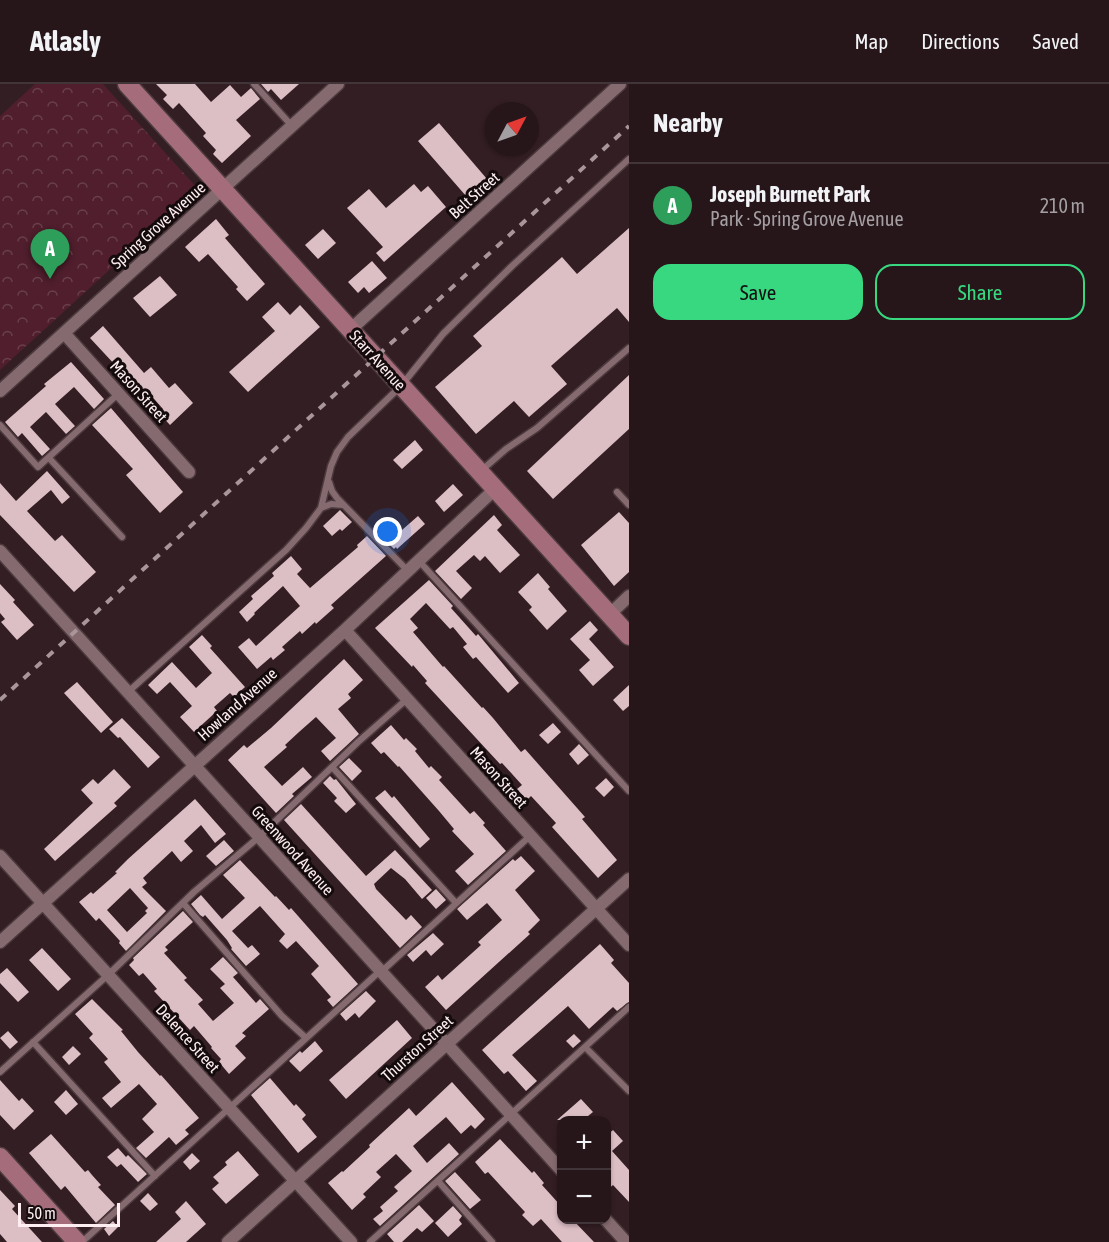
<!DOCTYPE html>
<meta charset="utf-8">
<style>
:root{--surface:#26161a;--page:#322327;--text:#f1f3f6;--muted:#a49fa2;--line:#423539;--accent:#38d880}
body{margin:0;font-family:"Asap Condensed",sans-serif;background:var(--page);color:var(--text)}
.controls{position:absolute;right:18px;bottom:18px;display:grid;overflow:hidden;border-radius:12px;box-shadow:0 2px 4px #0004}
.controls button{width:54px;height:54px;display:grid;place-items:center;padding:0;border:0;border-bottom:2px solid var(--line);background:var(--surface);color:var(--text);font:30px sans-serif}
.compass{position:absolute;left:485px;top:18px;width:54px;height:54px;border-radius:50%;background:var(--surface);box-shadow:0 2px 4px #0004;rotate:49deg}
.scale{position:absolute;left:18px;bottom:15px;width:102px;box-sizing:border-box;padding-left:6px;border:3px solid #feeef1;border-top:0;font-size:16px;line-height:21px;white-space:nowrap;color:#feeef1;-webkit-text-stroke:4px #140b0d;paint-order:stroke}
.you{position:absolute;left:388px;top:448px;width:21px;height:21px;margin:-15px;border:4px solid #fff;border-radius:50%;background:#1a73e8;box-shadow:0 0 0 9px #1a73e833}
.badge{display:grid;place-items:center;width:39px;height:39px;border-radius:50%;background:var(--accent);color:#fff;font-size:20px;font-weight:700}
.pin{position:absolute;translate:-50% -50px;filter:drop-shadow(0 2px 3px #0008)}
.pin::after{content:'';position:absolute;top:32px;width:21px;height:18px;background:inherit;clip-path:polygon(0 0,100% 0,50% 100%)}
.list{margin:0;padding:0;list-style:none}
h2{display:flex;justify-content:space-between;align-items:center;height:78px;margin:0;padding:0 24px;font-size:26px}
h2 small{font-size:20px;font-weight:400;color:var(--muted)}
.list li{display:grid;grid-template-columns:39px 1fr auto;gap:18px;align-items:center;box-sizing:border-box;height:84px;padding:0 24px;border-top:2px solid var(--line)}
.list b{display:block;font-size:22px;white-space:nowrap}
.list p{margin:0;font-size:20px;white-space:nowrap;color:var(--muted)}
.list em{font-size:20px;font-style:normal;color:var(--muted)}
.actions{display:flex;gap:12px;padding:18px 24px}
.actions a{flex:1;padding:14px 0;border:2px solid var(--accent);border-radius:18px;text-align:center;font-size:21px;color:var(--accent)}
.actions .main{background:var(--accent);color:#111}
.map{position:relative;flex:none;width:629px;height:1158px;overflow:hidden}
header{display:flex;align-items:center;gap:36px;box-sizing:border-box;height:84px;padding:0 30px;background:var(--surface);border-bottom:2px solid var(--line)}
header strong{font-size:28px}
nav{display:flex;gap:33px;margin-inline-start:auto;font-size:21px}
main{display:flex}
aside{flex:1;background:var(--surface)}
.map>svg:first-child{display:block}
.park{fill:url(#park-crowns)}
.building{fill:#dcbec5;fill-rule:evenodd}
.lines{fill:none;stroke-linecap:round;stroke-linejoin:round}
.lane-casing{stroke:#4c3a3e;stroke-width:9}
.street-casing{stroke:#4c3a3e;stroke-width:15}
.secondary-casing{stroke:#4c3a3e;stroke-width:21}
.lane{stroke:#856b70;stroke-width:6}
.street{stroke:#856b70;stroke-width:12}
.secondary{stroke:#a56d7b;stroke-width:18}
.rail{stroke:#a9969a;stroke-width:4;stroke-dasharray:8 8;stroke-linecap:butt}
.labels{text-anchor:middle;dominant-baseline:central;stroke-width:6;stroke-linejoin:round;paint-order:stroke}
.street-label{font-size:16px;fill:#feeef1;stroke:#140b0d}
</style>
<header>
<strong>Atlasly</strong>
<nav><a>Map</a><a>Directions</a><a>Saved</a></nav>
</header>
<main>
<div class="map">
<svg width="629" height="1158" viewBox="0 0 629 1158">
<defs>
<pattern id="park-crowns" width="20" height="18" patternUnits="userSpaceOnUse" patternTransform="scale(1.5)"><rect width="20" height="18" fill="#501e2d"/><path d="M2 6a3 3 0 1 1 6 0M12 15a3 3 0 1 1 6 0" fill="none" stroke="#6a3f4c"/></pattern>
</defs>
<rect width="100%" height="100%" fill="#331e23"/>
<path class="park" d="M 35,0 L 103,0 L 198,105 L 0,286 L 0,32 Z"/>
<path class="building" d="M 156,0 L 195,0 L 211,18 L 230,1 L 241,13 L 251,4 L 260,15 L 236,36 L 251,52 L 222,79 L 213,70 L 216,66 L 203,52 L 206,49 L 179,19 L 173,25 L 163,15 L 167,11 Z
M 261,0 L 299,0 L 281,16 L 271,5 L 268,8 Z
M 439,39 L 493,102 L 473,120 L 418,57 Z
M 414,100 L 421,108 L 428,102 L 446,123 L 384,178 L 376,169 L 383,163 L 347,124 L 369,105 L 386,124 Z
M 216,135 L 229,151 L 225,154 L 265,200 L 247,217 L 236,205 L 238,203 L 208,170 L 199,178 L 185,163 Z
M 629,144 L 629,238 L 617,224 L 551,282 L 567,300 L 529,333 L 514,317 L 476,350 L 435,303 L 482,262 L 473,252 L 562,173 L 577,190 Z
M 323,145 L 336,159 L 318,175 L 305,161 Z
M 372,177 L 387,194 L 369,209 L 364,203 L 358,209 L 348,198 Z
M 160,192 L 177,211 L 150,233 L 133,214 Z
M 278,218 L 290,231 L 300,221 L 320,243 L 248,308 L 229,288 L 275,247 L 262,233 Z
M 103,242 L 144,289 L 151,283 L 169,304 L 175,299 L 193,319 L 170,341 L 159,329 L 163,325 L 147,307 L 143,311 L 90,254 Z
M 71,278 L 104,315 L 94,325 L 74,303 L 55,320 L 75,342 L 66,350 L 46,328 L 30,343 L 50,365 L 42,372 L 22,349 L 18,353 L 5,338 L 46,302 L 44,300 Z
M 629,291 L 629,345 L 553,415 L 527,387 Z
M 111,324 L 183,408 L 160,429 L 126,391 L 133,385 L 92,341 Z
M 415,356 L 423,366 L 402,385 L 393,376 Z
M 47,387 L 70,413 L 62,420 L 51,406 L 27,427 L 55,457 L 62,451 L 96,488 L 74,508 L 0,431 L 0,399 L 16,417 Z
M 453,400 L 463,411 L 444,428 L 435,417 Z
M 340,426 L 352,438 L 342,447 L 340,445 L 332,452 L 323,442 Z
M 619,428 L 629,439 L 629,488 L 614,502 L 581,461 Z
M 494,431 L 502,441 L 497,446 L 520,471 L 500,489 L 485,472 L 480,477 L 474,471 L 456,487 L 472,504 L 461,515 L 435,487 Z
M 418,432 L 425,440 L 397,465 L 396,463 L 394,465 L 377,448 L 391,435 L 402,446 Z
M 367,452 L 386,472 L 331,521 L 334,524 L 316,540 L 315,538 L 302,550 L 300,547 L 282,563 L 285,566 L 273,576 L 271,573 L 257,585 L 238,563 L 249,554 L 256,562 L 300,522 L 283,502 L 254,529 L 255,530 L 247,538 L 239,528 L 253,515 L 251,512 L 274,492 L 272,489 L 291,472 L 302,485 L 297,490 L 310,504 L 358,463 L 357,461 Z
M 538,489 L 550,503 L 548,505 L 567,527 L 547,546 L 529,526 L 532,523 L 518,508 Z
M 429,496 L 453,522 L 451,524 L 476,552 L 478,550 L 519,599 L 508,609 L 476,573 L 473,575 L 463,563 L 467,560 L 453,543 L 450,545 L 426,519 L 410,535 L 418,544 L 413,548 L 443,583 L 444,582 L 482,624 L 483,623 L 493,634 L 521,668 L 525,665 L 585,733 L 582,735 L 617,776 L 598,794 L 552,743 L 556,739 L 531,712 L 527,716 L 517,705 L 522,701 L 502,679 L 500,680 L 425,599 L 427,597 L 413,581 L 412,583 L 375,544 Z
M 0,500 L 15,516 L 13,518 L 34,541 L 17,556 L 1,538 L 5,535 L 0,529 Z
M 590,537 L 598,546 L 589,555 L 614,583 L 593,602 L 579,586 L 590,576 L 570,555 Z
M 202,551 L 212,562 L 210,564 L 245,603 L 234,613 L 230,609 L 214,623 L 217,627 L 194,648 L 180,633 L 192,622 L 170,598 L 157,610 L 148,601 L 172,578 L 196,604 L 212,589 L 189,563 Z
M 344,575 L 363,596 L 348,610 L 351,614 L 338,625 L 359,650 L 330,677 L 321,667 L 336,654 L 316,633 L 299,648 L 285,661 L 287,663 L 264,683 L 282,702 L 303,683 L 312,693 L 292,710 L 294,712 L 276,729 L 228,676 L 244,661 L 247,664 L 271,644 Z
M 77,598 L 113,638 L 101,649 L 64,609 Z
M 629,601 L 629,622 L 623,627 L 613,616 Z
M 122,634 L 160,673 L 148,684 L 120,653 L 118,654 L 109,645 Z
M 553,639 L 561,648 L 548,660 L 539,651 Z
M 391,641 L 404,656 L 406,654 L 417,665 L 415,667 L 429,684 L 431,682 L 442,693 L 439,696 L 470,730 L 474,727 L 485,739 L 483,741 L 506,767 L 468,801 L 455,787 L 474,770 L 452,747 L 454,745 L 439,727 L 399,682 L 398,683 L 384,668 L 381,670 L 371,659 Z
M 579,660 L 589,671 L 578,681 L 569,670 Z
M 349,674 L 362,687 L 352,697 L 339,683 Z
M 114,685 L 131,703 L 114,719 L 117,722 L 55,777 L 44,765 L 93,719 L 81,706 L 93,695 L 98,700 Z
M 330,692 L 334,696 L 336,695 L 356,720 L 346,729 L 334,717 L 337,714 L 323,699 Z
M 606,694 L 614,703 L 604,713 L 595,704 Z
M 385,706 L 392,714 L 394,712 L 430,755 L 420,764 L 375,714 Z
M 195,715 L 226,750 L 215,759 L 201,741 L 184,757 L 193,767 L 181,778 L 172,767 L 143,794 L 147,799 L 142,803 L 166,827 L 126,867 L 119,859 L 120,857 L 99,834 L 96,837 L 79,818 L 91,808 L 93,810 L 117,789 L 115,788 L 128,775 ZM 130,804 L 148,824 L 145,827 L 147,829 L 127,848 L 107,826 Z
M 301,720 L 366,792 L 395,766 L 432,806 L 422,815 L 405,795 L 391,784 L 374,800 L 376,805 L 406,836 L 411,831 L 422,843 L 400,864 L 284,736 Z
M 224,756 L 234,767 L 216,782 L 206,772 Z
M 521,772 L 535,787 L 515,806 L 540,836 L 528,848 L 530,850 L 446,926 L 425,903 L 438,891 L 442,896 L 481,861 L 478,858 L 502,836 L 487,819 L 467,836 L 457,825 L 513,775 L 515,777 Z
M 240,776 L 275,813 L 276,812 L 289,826 L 291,824 L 358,900 L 333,923 L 327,916 L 331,913 L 311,890 L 319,882 L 296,857 L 287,865 L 279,857 L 285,850 L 260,822 L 232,847 L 248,864 L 252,861 L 260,870 L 246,882 L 231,865 L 232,864 L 227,856 L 205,831 L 203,833 L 200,831 L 191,820 L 201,811 L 222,835 L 245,814 L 223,791 Z
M 436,805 L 446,816 L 436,825 L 426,814 Z
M 183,827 L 193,838 L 165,863 L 168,866 L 164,869 L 187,894 L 184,896 L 203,916 L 198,920 L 213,937 L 234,919 L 220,904 L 225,900 L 210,885 L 223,873 L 238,889 L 233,893 L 256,919 L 260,915 L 269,925 L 242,949 L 246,952 L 235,962 L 246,974 L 229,990 L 219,978 L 221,975 L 211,964 L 212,963 L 194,942 L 190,946 L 154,907 L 157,905 L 143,889 L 139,892 L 129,881 L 134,876 L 133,874 Z
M 433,849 L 444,860 L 431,872 L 426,866 L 413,878 L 407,871 Z
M 600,860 L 614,876 L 611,879 L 629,899 L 629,918 L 617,927 L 613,923 L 589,945 L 568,922 L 535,951 L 512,971 L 537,997 L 526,1007 L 508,987 L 504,990 L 482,966 Z
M 42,864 L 71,895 L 58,907 L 29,876 Z
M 7,884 L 29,908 L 18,918 L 0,899 L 0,890 Z
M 366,907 L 376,917 L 359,934 L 355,929 L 346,937 L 340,930 Z
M 92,915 L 123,946 L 121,947 L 138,968 L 160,992 L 161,991 L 199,1034 L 185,1046 L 189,1050 L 176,1061 L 169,1053 L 146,1074 L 136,1064 L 154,1048 L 142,1035 L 157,1020 L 139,1000 L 111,1024 L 102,1014 L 121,998 L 104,978 L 108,975 L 89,954 L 93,950 L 75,930 Z
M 397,936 L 412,954 L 346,1015 L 329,996 Z
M 8,947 L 18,958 L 10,965 L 0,954 Z
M 574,950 L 581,957 L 573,964 L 566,957 Z
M 315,957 L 323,967 L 300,988 L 289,977 L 300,967 L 302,969 Z
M 73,962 L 81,970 L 69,981 L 62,973 Z
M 270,994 L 294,1022 L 296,1020 L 306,1031 L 302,1035 L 317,1053 L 298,1069 L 251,1011 Z
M 0,996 L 19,1017 L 22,1014 L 34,1027 L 14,1046 L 0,1031 Z
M 452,998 L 485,1035 L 475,1045 L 471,1041 L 461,1050 L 446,1033 L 413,1062 L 427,1079 L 449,1059 L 459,1070 L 380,1142 L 373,1135 L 383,1127 L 380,1123 L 398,1107 L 394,1103 L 412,1087 L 396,1070 L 376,1088 L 381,1093 L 363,1110 L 366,1113 L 352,1126 L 328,1099 L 342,1087 L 343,1088 L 370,1063 L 369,1061 L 409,1024 L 416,1032 Z
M 66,1006 L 78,1020 L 66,1031 L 54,1018 Z
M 581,1015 L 593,1028 L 583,1036 L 557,1036 Z
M 613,1046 L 623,1057 L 612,1067 L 629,1086 L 629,1118 L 613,1101 L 606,1107 L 606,1052 Z
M 51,1050 L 85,1088 L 88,1086 L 92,1091 L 101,1101 L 98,1103 L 115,1121 L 96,1139 L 65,1102 L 61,1106 L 29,1069 Z
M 500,1055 L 532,1089 L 534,1087 L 544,1099 L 542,1101 L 561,1122 L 561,1136 L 573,1136 L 594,1158 L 562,1158 L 541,1135 L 533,1142 L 522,1131 L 525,1128 L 511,1113 L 488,1088 L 485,1090 L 475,1078 Z
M 118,1064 L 126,1073 L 128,1071 L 147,1090 L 138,1098 L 121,1080 L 117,1083 L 107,1073 Z
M 238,1067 L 259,1091 L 226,1120 L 212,1105 L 219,1099 L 213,1093 L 227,1081 L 225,1078 Z
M 192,1069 L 200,1077 L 190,1086 L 183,1078 Z
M 455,1088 L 481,1116 L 470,1125 L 445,1097 Z
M 0,1106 L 15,1122 L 12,1125 L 42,1158 L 7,1158 L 0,1150 Z
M 148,1109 L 158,1120 L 150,1127 L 140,1117 Z
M 186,1117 L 206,1140 L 186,1158 L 156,1158 L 181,1135 L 175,1128 Z
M 419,1121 L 434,1137 L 422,1148 L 417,1144 L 402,1158 L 394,1158 L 387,1150 Z
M 453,1122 L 462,1132 L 459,1136 L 462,1140 L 448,1153 L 435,1139 Z
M 113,1137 L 118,1143 L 109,1152 L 104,1145 Z"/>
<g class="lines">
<defs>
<path id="lane" d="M 254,0 L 292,42
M 0,341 L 38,383 L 118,310
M 49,374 L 122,453
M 482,386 L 506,365 L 537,344 L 629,264
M 329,398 L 332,407 L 337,414 L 408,487
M 617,408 L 629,421
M 321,424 L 331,420 L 343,421
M 419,477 L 629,707
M 128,608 L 286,466 L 306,444 L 321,424 L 331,382 L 337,368 L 348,353 L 401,302 L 443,250 L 512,182 L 629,75
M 332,683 L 456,819
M 183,819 L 282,932 L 306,954
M 381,888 L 530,752
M 33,958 L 155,1092
M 585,963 L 629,1007
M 0,988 L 108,891 L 194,808 L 259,753 L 358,658 L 407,615
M 438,1097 L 492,1158
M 82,1158 L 380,887
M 370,1158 L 629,923"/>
<path id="street" d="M 350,246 L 620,0
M 64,249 L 189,388
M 0,307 L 338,0
M 0,467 L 562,1087
M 609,531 L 629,512
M 345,546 L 629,861
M 0,772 L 351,1158
M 0,858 L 345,546 L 495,405
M 606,1136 L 626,1158
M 228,1158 L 629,795"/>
<path id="secondary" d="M 127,0 L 629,552
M 0,1073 L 77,1158"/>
</defs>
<use href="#lane" class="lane-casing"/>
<use href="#street" class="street-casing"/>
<use href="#secondary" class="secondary-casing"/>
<use href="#lane" class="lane"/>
<use href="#street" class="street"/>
<use href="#secondary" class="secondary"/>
<path class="rail" d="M 0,616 L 629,42"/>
</g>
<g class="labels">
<g class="street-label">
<text transform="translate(474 111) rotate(-42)">Belt Street</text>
<text transform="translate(158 141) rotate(-42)">Spring Grove Avenue</text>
<text transform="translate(378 276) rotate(48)">Starr Avenue</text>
<text transform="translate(139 307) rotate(48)">Mason Street</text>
<text transform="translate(237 620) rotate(-42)">Howland Avenue</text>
<text transform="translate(499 693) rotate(48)">Mason Street</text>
<text transform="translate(293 766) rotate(48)">Greenwood Avenue</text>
<text transform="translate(188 954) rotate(48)">Delence Street</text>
<text transform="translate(417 964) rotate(-42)">Thurston Street</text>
</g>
</g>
</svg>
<div class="controls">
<button>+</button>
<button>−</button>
</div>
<svg class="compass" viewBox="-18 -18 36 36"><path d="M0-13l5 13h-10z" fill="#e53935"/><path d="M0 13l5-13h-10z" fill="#a49fa2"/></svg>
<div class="scale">50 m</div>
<div class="you"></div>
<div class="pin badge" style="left:50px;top:195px;background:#2e9e5b">A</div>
</div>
<aside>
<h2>Nearby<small></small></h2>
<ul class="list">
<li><span class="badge" style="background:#2e9e5b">A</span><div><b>Joseph Burnett Park</b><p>Park · Spring Grove Avenue</p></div><em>210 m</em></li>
</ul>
<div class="actions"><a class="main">Save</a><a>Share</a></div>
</aside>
</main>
